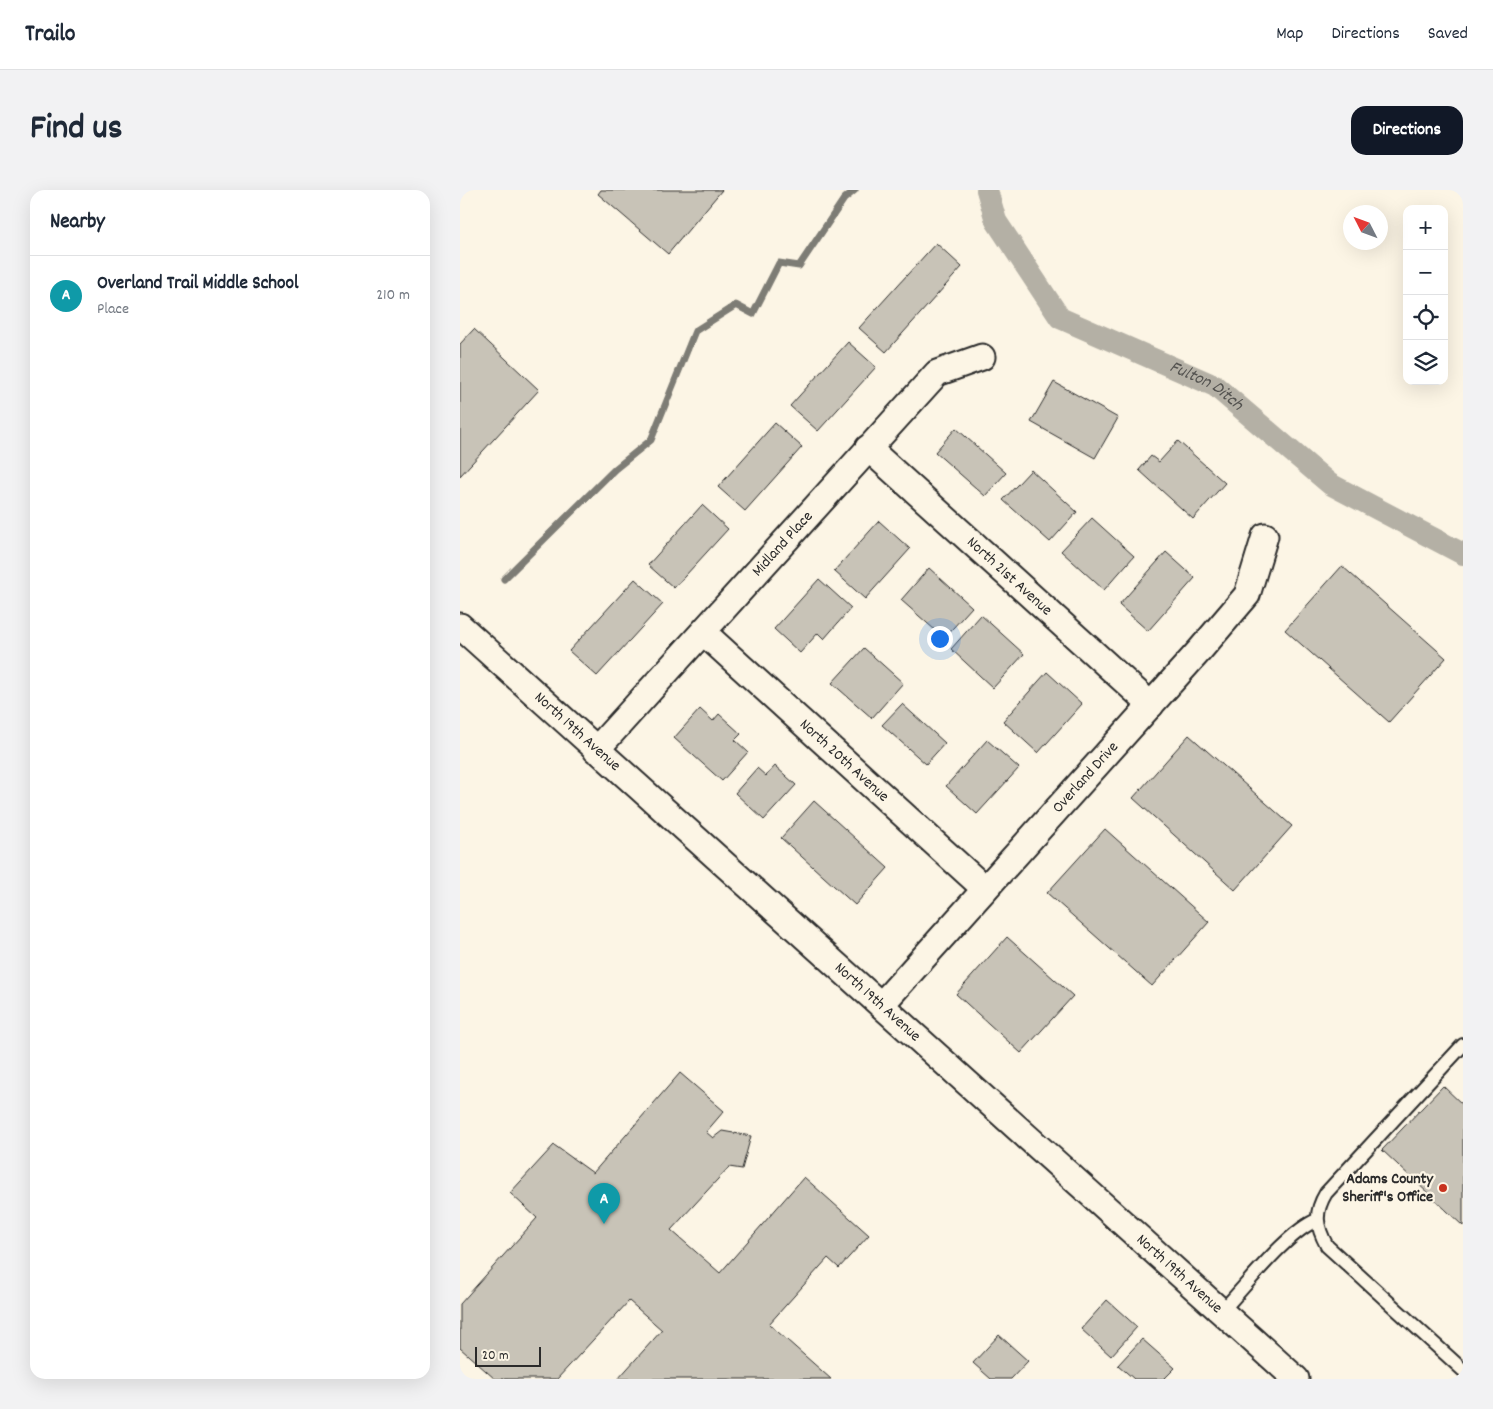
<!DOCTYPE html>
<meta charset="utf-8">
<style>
:root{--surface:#fff;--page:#f2f2f3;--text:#1f2937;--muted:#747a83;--line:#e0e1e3;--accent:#111827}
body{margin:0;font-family:Dekko,sans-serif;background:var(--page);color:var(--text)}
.controls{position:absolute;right:15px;top:15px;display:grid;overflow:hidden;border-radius:10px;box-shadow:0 5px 20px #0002}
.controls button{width:45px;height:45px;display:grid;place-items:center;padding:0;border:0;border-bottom:1px solid var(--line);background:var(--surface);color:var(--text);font:25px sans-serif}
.compass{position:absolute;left:883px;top:15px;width:45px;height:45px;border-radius:50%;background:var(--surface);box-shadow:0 5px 20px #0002;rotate:312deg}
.scale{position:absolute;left:15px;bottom:12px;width:66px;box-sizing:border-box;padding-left:5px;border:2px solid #2b2b2b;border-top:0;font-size:14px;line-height:18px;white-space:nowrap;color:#2b2b2b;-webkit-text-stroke:4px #fcf5e5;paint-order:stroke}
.you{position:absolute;left:479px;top:448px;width:18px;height:18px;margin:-12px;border:4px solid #fff;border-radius:50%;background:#1a73e8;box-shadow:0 0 0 8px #1a73e833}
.badge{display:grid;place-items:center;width:32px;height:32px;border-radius:50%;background:var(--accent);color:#fff;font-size:16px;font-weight:700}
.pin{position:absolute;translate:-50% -41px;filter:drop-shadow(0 1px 2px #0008)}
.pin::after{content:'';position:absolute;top:26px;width:18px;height:15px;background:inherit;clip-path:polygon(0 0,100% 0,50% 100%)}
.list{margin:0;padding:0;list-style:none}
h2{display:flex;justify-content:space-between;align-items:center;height:65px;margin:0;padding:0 20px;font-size:21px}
h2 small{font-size:16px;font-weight:400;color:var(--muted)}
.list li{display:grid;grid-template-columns:32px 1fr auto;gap:15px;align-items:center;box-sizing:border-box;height:80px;padding:0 20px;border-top:1px solid var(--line)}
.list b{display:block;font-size:19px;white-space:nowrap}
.list p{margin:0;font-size:16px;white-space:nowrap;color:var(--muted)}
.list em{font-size:16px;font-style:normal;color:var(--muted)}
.icon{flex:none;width:28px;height:28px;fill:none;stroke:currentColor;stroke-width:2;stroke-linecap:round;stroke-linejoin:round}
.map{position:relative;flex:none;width:1003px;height:1189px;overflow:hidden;border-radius:15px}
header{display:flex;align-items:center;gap:30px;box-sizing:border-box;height:70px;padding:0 25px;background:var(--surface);border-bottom:1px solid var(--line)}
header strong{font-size:24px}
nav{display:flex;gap:28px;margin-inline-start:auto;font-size:18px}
.intro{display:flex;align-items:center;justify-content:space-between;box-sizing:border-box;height:120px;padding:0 30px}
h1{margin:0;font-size:35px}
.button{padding:12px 22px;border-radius:15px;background:var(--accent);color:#fff;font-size:18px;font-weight:700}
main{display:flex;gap:30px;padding:0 30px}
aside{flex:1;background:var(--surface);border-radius:15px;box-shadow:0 5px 20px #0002}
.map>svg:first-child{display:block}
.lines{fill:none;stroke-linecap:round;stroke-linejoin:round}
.stream{stroke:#7d7b74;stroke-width:7}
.canal{stroke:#b4b0a5;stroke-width:22}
.building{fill:#c8c3b7;stroke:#2b2b2b}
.lane-casing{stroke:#2b2b2b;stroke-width:16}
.street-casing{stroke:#2b2b2b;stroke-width:29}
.lane{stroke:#fcf5e5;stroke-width:12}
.street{stroke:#fcf5e5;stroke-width:25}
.poi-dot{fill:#c8321e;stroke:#fcf5e5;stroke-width:2}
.labels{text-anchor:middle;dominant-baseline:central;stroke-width:4.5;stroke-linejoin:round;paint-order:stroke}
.street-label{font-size:16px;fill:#2b2b2b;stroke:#fcf5e5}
.poi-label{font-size:16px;font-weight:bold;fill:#2b2b2b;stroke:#fcf5e5;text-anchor:end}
.water-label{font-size:18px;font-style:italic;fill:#545350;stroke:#fcf5e5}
</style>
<header>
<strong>Trailo</strong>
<nav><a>Map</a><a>Directions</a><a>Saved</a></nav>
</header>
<div class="intro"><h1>Find us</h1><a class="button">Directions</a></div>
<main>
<aside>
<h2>Nearby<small></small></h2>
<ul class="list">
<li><span class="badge" style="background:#0f9aa8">A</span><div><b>Overland Trail Middle School</b><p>Place</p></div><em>210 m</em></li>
</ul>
</aside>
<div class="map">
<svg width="1003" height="1189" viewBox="0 0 1003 1189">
<rect width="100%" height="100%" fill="#fcf5e5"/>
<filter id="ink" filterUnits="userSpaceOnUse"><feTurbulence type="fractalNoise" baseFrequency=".02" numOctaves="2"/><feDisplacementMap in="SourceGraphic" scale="10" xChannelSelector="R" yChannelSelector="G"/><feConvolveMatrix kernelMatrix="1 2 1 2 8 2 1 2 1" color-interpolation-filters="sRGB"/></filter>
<g filter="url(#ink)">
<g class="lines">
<path class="stream" d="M 44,389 L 155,279 L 191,250 L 235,141 L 276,115 L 293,124 L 319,73 L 339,76 L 384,9 L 395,0"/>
<path class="canal" id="s1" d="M 527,0 L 536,31 L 600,128 L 755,196 L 870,294 L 1003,364"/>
</g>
<path class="building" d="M 141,0 L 262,0 L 208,64 L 138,4 Z
M 476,53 L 502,77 L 426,162 L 399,138 Z
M 14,139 L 79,200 L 0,286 L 0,154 Z
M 388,152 L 416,177 L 358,241 L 330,216 Z
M 594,192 L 658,228 L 635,268 L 571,232 Z
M 315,233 L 342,257 L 285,321 L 258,297 Z
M 496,238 L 546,283 L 525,306 L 475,262 Z
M 718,251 L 765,293 L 733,329 L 679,280 L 691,266 L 699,272 Z
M 571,280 L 617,322 L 590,352 L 543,310 Z
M 242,315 L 268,339 L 214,398 L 188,375 Z
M 632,328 L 674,366 L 644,400 L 601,361 Z
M 419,331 L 450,359 L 405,409 L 374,381 Z
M 706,362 L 735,388 L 688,441 L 659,415 Z
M 882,376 L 986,468 L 929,532 L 825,440 Z
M 469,378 L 512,417 L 484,448 L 441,410 Z
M 175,389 L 203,414 L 137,486 L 109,461 Z
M 359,389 L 391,418 L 364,449 L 358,443 L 340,463 L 314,439 Z
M 521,425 L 564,464 L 533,498 L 491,459 Z
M 404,458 L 443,493 L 412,528 L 372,493 Z
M 587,482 L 622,514 L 578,563 L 543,531 Z
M 442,514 L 485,553 L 466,574 L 422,535 Z
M 240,519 L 253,531 L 259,524 L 281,544 L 275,550 L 288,562 L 262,591 L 214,548 Z
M 729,545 L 832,636 L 775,700 L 673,608 Z
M 527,550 L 559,578 L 517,624 L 486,596 Z
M 315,576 L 336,595 L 304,630 L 275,603 L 297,578 L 306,586 Z
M 354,611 L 428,678 L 395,715 L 321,648 Z
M 645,639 L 749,732 L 692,796 L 587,703 Z
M 547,747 L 613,806 L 561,863 L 496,804 Z
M 220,883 L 264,921 L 246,942 L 253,948 L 262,941 L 291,946 L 282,979 L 269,977 L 211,1040 L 260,1083 L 344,987 L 409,1045 L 379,1078 L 368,1068 L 309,1134 L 371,1189 L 158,1189 L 202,1140 L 169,1111 L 97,1189 L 35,1189 L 0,1158 L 0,1114 L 77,1028 L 50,1003 L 94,955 L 133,983 Z
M 983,896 L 1003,915 L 1003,1036 L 922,960 Z
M 647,1110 L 677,1137 L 651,1166 L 621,1139 Z
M 539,1145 L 568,1171 L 551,1189 L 531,1189 L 513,1173 Z
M 682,1149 L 715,1178 L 704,1189 L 674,1189 L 658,1175 Z"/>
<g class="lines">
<defs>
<path id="lane" d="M 1003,855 L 866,1003 C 854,1023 856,1036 867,1056 L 1003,1180
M 761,1122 C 785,1097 827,1042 857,1030"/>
<g id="street">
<path id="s2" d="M 408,258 L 691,515"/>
<path id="s3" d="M 0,436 L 836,1189"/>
<path id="s4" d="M 243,442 L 525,699"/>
<path id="s5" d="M 136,560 L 477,183 L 522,167"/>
<path id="s6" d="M 421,815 L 740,460 L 787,405 L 805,346"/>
</g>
</defs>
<use href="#lane" class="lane-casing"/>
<use href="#street" class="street-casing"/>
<use href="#lane" class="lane"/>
<use href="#street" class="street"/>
</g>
</g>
<circle class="poi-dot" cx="983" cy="998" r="5"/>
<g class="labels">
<g class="street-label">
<text stroke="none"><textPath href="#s5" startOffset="278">Midland Place</textPath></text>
<text stroke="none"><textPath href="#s2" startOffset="191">North 21st Avenue</textPath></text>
<text stroke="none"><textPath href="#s3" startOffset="158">North 19th Avenue</textPath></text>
<text stroke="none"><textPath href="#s4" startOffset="191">North 20th Avenue</textPath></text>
<text stroke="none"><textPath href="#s6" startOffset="306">Overland Drive</textPath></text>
<text stroke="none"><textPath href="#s3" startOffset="562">North 19th Avenue</textPath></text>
<text stroke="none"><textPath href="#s3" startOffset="968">North 19th Avenue</textPath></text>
</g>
<g class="poi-label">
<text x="973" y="989">Adams County<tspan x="973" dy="18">Sheriff's Office</tspan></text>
</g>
<g class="water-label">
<text stroke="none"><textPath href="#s1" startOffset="310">Fulton Ditch</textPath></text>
</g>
</g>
</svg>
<div class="controls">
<button>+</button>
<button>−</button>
<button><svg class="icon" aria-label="locate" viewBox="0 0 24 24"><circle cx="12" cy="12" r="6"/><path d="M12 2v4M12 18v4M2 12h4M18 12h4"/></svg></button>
<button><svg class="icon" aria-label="layers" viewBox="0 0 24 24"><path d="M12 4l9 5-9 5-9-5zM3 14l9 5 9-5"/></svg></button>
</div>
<svg class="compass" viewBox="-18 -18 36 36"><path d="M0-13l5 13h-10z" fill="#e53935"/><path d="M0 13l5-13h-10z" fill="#747a83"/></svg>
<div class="scale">20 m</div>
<div class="you"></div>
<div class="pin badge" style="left:144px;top:1034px;background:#0f9aa8">A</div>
</div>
</main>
